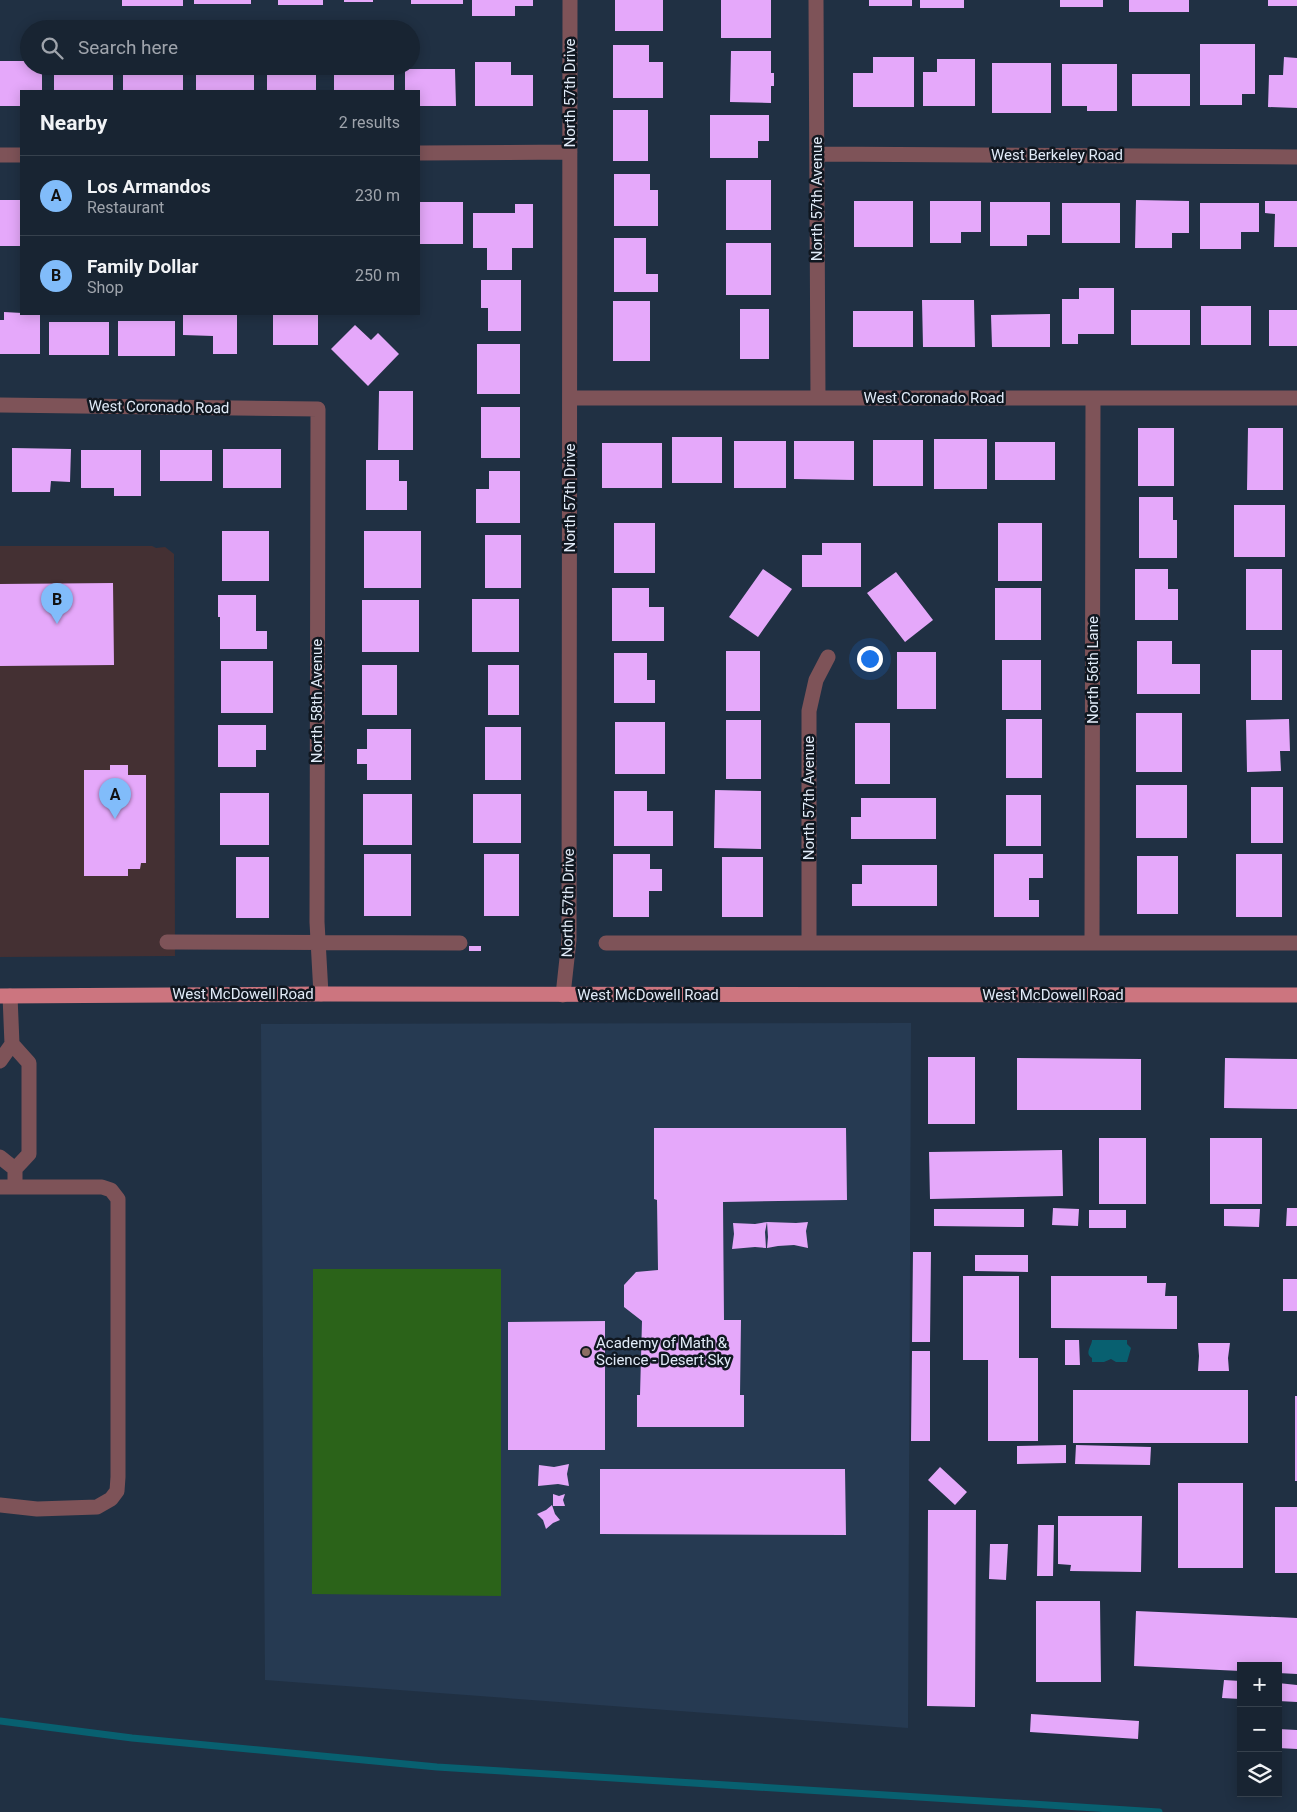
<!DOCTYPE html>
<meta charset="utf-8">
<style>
:root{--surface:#182432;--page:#212c3a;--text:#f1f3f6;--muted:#9fa4ac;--line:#36414d;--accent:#81bcfa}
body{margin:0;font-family:Roboto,sans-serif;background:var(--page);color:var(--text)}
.controls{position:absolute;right:15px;bottom:15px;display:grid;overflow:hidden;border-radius:0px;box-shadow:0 2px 12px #0003}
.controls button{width:45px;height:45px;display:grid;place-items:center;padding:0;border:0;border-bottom:1px solid var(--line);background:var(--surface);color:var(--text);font:25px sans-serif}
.you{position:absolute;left:869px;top:658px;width:18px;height:18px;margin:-12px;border:4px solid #fff;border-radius:50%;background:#1a73e8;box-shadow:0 0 0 8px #1a73e833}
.badge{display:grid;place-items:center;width:32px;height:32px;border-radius:50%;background:var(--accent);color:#111;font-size:16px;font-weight:700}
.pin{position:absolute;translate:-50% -41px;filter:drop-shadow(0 1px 2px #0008)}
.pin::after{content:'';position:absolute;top:26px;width:18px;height:15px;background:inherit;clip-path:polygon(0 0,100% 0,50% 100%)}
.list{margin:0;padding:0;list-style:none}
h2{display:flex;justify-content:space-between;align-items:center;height:65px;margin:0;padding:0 20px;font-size:21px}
h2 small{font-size:16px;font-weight:400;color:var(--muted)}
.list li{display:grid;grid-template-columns:32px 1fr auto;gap:15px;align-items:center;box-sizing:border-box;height:80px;padding:0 20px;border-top:1px solid var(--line)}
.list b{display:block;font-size:19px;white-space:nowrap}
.list p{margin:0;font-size:16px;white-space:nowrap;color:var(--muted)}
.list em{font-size:16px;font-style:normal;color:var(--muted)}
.icon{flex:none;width:28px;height:28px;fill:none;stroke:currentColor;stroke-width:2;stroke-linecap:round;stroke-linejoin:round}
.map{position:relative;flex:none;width:1297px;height:1812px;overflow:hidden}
.search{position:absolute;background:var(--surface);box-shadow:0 2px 12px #0003;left:20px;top:20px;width:400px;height:55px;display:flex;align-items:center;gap:12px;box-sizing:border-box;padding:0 18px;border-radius:28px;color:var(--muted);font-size:19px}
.panel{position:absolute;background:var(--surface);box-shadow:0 2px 12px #0003;left:20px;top:90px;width:400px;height:225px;border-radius:0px}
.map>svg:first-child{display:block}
.commercial{fill:#443033}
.built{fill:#263a52}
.green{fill:#2b6319}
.water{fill:#086070}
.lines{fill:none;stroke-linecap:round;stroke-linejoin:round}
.stream{stroke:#086070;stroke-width:7}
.building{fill:#e5a8fa}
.minor{stroke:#7e5358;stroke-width:15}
.major{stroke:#cc757f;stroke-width:15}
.education-dot{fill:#8d6e63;stroke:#101720;stroke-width:2}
.labels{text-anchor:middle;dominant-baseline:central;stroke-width:5;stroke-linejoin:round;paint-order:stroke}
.street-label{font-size:15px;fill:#e1ebf8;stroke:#101720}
.poi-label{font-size:15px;fill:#e1ebf8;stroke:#101720;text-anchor:start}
</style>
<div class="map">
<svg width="1297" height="1812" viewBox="0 0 1297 1812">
<rect width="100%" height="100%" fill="#203043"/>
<path class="commercial" d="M 0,546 L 152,546 L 156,548 L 165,547 L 174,554 L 175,956 L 0,957 Z"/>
<path class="built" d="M 911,1023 L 908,1728 L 265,1680 L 261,1024 Z"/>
<path class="green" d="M 313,1269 L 501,1269 L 501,1596 L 312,1594 Z"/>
<path class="water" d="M 1092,1340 L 1127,1340 L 1127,1344 L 1131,1348 L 1127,1362 L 1116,1362 L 1111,1359 L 1104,1362 L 1092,1362 L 1092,1358 C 1084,1353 1092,1346 1092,1340 Z"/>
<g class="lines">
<path class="stream" d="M 0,1721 L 132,1738 L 437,1767 L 1159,1812"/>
</g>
<path class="building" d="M 122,0 L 183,0 L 183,6 L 122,6 Z
M 194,0 L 251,0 L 251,4 L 194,4 Z
M 278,0 L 323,0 L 323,5 L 278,5 Z
M 344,0 L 373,0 L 373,2 L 344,2 Z
M 411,0 L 463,0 L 463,4 L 411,4 Z
M 472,0 L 533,0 L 533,6 L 515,6 L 515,16 L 472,16 Z
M 615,0 L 663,0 L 663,31 L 615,31 Z
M 721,0 L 771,0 L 771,38 L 721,38 Z
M 869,0 L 912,0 L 912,6 L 869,6 Z
M 920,0 L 964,0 L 964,8 L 920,8 Z
M 1060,0 L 1103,0 L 1103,7 L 1060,7 Z
M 1129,0 L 1189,0 L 1189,12 L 1129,12 Z
M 1268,0 L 1297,0 L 1297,6 L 1268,6 Z
M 1200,44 L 1255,44 L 1255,94 L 1242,94 L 1242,105 L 1200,105 Z
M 613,45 L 649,45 L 649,62 L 663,62 L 663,98 L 613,98 Z
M 731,51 L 771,51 L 771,73 L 774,73 L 774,86 L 771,86 L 771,103 L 730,102 Z
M 873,57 L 914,57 L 914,107 L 853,107 L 853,73 L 873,73 Z
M 1284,57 L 1297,58 L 1297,108 L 1268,107 L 1269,75 L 1283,75 Z
M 937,59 L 975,59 L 975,106 L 923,106 L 923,72 L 937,72 Z
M 0,61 L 29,61 L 29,66 L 42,66 L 42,91 L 21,91 L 21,106 L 0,106 Z
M 475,62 L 511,62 L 511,75 L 533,75 L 533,106 L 475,106 Z
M 992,63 L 1051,63 L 1051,113 L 992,113 Z
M 1062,64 L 1117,64 L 1117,111 L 1087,111 L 1087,106 L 1062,106 Z
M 68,66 L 113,66 L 113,91 L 54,91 L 54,71 L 68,71 Z
M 196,66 L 254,66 L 254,91 L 196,91 Z
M 267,66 L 316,66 L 316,91 L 267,91 Z
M 334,66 L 394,66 L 394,91 L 334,91 Z
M 405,69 L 455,69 L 456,106 L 419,106 L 419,91 L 405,91 Z
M 123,73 L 183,73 L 183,91 L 123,91 Z
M 1132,74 L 1190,74 L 1190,106 L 1132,106 Z
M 613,110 L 648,110 L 648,161 L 613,161 Z
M 710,115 L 769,115 L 769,141 L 758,141 L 758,158 L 710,158 Z
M 614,174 L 650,174 L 650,190 L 658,190 L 658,226 L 614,226 Z
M 726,180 L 771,180 L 771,230 L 726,230 Z
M 0,200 L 21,200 L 21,246 L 0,246 Z
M 1136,200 L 1189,201 L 1189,233 L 1172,233 L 1172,248 L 1135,248 Z
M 854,201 L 913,201 L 913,247 L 854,247 Z
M 930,201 L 981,201 L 981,232 L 961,232 L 961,243 L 930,243 Z
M 1265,201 L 1297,201 L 1297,247 L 1274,247 L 1275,214 L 1265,213 Z
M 419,202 L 463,202 L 463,244 L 419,244 Z
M 990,202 L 1050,202 L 1050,235 L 1027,235 L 1027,246 L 990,246 Z
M 1062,203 L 1120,203 L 1120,243 L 1062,243 Z
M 1200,203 L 1259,203 L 1259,232 L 1241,232 L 1241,249 L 1200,249 Z
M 515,204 L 533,204 L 533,248 L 512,248 L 512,270 L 487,270 L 487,248 L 473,248 L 473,213 L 515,213 Z
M 614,238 L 646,238 L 646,274 L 658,274 L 658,292 L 614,292 Z
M 726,243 L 771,243 L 771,295 L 726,295 Z
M 481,280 L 521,280 L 521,331 L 488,331 L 488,308 L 481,308 Z
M 1079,288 L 1114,288 L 1114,334 L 1078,334 L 1078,344 L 1062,344 L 1062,299 L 1079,299 Z
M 922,300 L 974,300 L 975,347 L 923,347 Z
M 613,301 L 650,301 L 650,361 L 613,361 Z
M 1201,306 L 1251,306 L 1251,345 L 1201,345 Z
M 740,309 L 769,309 L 769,359 L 740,359 Z
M 1131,310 L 1190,310 L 1190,345 L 1131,345 Z
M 1269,310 L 1297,310 L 1297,346 L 1269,346 Z
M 853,311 L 913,311 L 913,347 L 853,347 Z
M 4,312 L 40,314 L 40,354 L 0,354 L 0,320 L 4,320 Z
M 183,314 L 237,314 L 237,354 L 213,354 L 213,336 L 183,335 Z
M 273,314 L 318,314 L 318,345 L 273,345 Z
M 1050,314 L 1050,347 L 992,347 L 991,315 Z
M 118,321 L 175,321 L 175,356 L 118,356 Z
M 49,322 L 109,322 L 109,355 L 49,355 Z
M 355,325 L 371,340 L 378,333 L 399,354 L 368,386 L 331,349 Z
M 477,344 L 520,344 L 520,394 L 477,394 Z
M 379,391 L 413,391 L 413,450 L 378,450 Z
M 481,407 L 520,407 L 520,458 L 481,458 Z
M 1138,428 L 1174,428 L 1174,486 L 1138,486 Z
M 1248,428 L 1283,428 L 1283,490 L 1247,490 Z
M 672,437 L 722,437 L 722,483 L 672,483 Z
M 934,439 L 987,439 L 987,489 L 934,489 Z
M 873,440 L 923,440 L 923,486 L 873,486 Z
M 734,441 L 786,441 L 786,488 L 734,488 Z
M 794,441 L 854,441 L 854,480 L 794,479 Z
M 995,442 L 1055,442 L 1055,480 L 995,480 Z
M 602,443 L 662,443 L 662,488 L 602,488 Z
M 12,448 L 71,449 L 70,482 L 51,481 L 50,492 L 12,492 Z
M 223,449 L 281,449 L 281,488 L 223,488 Z
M 81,450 L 141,450 L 141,496 L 114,496 L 114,488 L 81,488 Z
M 160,450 L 212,450 L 212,481 L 160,481 Z
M 366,460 L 399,460 L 399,481 L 407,481 L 407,510 L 366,510 Z
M 489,471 L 520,471 L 520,523 L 476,523 L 476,489 L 489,489 Z
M 1139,497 L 1173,497 L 1173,520 L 1177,520 L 1177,558 L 1139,558 Z
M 1234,505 L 1285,505 L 1285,557 L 1234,557 Z
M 614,523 L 655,523 L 655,573 L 614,573 Z
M 998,523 L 1042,523 L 1042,581 L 998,581 Z
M 222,531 L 269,531 L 269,581 L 222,581 Z
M 364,531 L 421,531 L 421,588 L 364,588 Z
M 485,535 L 521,535 L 521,588 L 485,588 Z
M 822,543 L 861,543 L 861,587 L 802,587 L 802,555 L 822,555 Z
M 763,569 L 792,589 L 758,637 L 729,617 Z
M 1135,569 L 1168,569 L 1168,589 L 1178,589 L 1178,620 L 1135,620 Z
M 1246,569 L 1282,569 L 1282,630 L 1246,630 Z
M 896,572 L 933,620 L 905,642 L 867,593 Z
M 113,583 L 114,665 L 0,666 L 0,584 Z
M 612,588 L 649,588 L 649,607 L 664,607 L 664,641 L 612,641 Z
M 995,588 L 1041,588 L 1041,640 L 995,640 Z
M 218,595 L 256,595 L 256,631 L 267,631 L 267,649 L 220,649 L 220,617 L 218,617 Z
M 472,599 L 519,599 L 519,652 L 472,652 Z
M 362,600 L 419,600 L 419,652 L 362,652 Z
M 1137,641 L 1172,641 L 1172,664 L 1200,664 L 1200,694 L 1137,694 Z
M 1251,650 L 1282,650 L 1282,700 L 1251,700 Z
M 726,651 L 760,651 L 760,711 L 726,711 Z
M 897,652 L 936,652 L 936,709 L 897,709 Z
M 614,653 L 647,653 L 647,680 L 655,680 L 655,703 L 614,703 Z
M 1002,660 L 1041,660 L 1041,710 L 1002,710 Z
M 221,661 L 273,661 L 273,713 L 221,713 Z
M 362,665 L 397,665 L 397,715 L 362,715 Z
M 488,665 L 519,665 L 519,715 L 488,715 Z
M 1136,713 L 1182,713 L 1182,772 L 1136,772 Z
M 1006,719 L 1042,719 L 1042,778 L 1006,778 Z
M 1289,719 L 1290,751 L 1280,751 L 1281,771 L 1247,772 L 1246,720 Z
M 726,720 L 761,720 L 761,779 L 726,779 Z
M 615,722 L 665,722 L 665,774 L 615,774 Z
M 855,723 L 890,723 L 890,784 L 855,784 Z
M 218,725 L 266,725 L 266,750 L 256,750 L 256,767 L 218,767 Z
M 485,727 L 521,727 L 521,780 L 485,780 Z
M 367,729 L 411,729 L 411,780 L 367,780 L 367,764 L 357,764 L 357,749 L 367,749 Z
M 110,765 L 128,765 L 128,775 L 146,775 L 146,863 L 141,863 L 140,869 L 128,869 L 128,876 L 84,876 L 84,770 L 110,770 Z
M 1136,785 L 1187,785 L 1187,838 L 1136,838 Z
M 1251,787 L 1283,787 L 1283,843 L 1251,843 Z
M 715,790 L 761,791 L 761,849 L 714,848 Z
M 614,791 L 647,791 L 647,811 L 673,811 L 673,846 L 614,846 Z
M 220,793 L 269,793 L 269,845 L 220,845 Z
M 363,794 L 412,794 L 412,845 L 363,845 Z
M 473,794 L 521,794 L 521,843 L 473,843 Z
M 1006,795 L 1041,795 L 1041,846 L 1006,846 Z
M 861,798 L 936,798 L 936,839 L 851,839 L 851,817 L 861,817 Z
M 364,854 L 411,854 L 411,916 L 364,916 Z
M 484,854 L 519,854 L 519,916 L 484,916 Z
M 613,854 L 650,854 L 650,869 L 662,869 L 662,891 L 649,891 L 649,917 L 613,917 Z
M 994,854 L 1043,854 L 1043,878 L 1029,878 L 1029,900 L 1039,900 L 1039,917 L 994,917 Z
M 1236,854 L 1282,854 L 1282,917 L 1236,917 Z
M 1137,856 L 1178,856 L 1178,914 L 1137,914 Z
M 236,857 L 269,857 L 269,918 L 236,918 Z
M 722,857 L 763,857 L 763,917 L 722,917 Z
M 862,865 L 937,865 L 937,906 L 852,906 L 852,884 L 862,884 Z
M 469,946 L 481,946 L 481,951 L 469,951 Z
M 928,1057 L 975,1057 L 975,1124 L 928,1124 Z
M 1017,1058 L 1141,1059 L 1141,1110 L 1017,1110 Z
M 1225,1058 L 1297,1059 L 1297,1109 L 1224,1108 Z
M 654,1128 L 846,1128 L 847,1200 L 723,1202 L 724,1320 L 741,1320 L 740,1395 L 744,1395 L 744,1427 L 637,1427 L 637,1395 L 640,1395 L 642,1321 L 624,1307 L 624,1285 L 636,1272 L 658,1270 L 657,1200 L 654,1199 Z
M 1099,1138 L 1146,1138 L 1146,1204 L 1099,1204 Z
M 1210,1138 L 1262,1138 L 1262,1204 L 1210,1204 Z
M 1062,1150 L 1063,1196 L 930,1199 L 929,1152 Z
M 1053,1208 L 1079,1209 L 1078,1226 L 1052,1225 Z
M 1287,1208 L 1297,1208 L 1297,1226 L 1286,1226 Z
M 934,1209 L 1024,1209 L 1024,1227 L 934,1226 Z
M 1224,1209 L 1260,1209 L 1259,1227 L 1224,1226 Z
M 1089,1210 L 1126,1210 L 1126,1228 L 1089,1228 Z
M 767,1222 L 796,1223 L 808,1222 L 806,1231 L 808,1248 L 794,1245 L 778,1246 L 767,1248 L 768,1237 Z
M 767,1222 L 765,1232 L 766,1248 L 755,1247 L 732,1249 L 734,1234 L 733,1223 L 755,1224 Z
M 913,1252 L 931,1252 L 930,1342 L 912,1342 Z
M 975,1255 L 1028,1255 L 1028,1272 L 975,1271 Z
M 963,1276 L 1019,1276 L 1019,1358 L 1038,1358 L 1038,1441 L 988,1441 L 988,1360 L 963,1360 Z
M 1051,1276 L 1147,1276 L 1147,1283 L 1166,1283 L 1165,1296 L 1177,1296 L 1177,1329 L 1051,1328 Z
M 1283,1279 L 1297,1279 L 1297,1311 L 1283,1311 Z
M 605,1321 L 605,1450 L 508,1450 L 508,1322 Z
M 1065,1340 L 1079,1340 L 1080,1365 L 1065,1365 Z
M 1198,1343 L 1230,1343 L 1228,1358 L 1229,1371 L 1198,1371 L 1199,1356 Z
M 912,1351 L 930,1351 L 930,1441 L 911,1441 Z
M 1073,1390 L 1248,1390 L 1248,1443 L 1073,1443 Z
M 1295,1396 L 1297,1396 L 1297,1481 L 1295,1481 Z
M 1066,1445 L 1066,1463 L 1017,1464 L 1017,1446 Z
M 1076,1445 L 1151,1447 L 1150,1465 L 1075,1464 Z
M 569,1464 L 567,1474 L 569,1486 L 558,1484 L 538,1486 L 539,1465 L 554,1467 Z
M 940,1467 L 967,1492 L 955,1505 L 928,1480 Z
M 600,1469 L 845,1469 L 846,1535 L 600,1534 Z
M 1178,1483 L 1243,1483 L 1243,1568 L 1178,1568 Z
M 553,1494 L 559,1496 L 565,1494 L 563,1500 L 565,1506 L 553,1506 Z
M 552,1505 L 555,1514 L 560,1520 L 553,1523 L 546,1529 L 543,1520 L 537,1514 L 546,1510 Z
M 1275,1507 L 1297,1507 L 1297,1573 L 1275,1573 Z
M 928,1510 L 976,1510 L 975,1707 L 927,1706 Z
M 1058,1516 L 1142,1516 L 1141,1572 L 1070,1571 L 1071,1565 L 1058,1564 Z
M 1038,1525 L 1054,1525 L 1053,1576 L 1037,1576 Z
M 990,1544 L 1008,1544 L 1006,1580 L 989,1579 Z
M 1036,1601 L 1100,1601 L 1101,1682 L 1036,1682 Z
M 1136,1611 L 1297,1618 L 1297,1674 L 1278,1673 L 1278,1666 L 1241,1666 L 1241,1671 L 1134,1666 Z
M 1224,1680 L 1241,1681 L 1241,1699 L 1222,1698 Z
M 1278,1683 L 1297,1685 L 1297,1702 L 1278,1701 Z
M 1031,1714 L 1139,1721 L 1138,1739 L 1030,1732 Z
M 1278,1729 L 1297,1730 L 1297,1749 L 1278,1748 Z"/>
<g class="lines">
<path class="minor" d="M 816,0 L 818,398
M 419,153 L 570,152
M 817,154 L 1297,157
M 0,155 L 21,155
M 571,398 L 1297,398
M 0,405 L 318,409 L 317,922 L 321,994
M 167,942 L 460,943
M 606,943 L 1297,943
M 809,943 L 809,711 L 816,680 L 828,657
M 1092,943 L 1093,398
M 563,995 L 569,940 L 570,0
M 12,1044 L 29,1063 L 29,1154 L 15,1169 L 15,1187
M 0,1061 L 12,1044 L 10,996
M 0,1157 L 15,1169
M 0,1187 L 102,1187 L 111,1190 L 118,1199 L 118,1477 L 117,1491 L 111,1499 L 97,1507 L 37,1509 L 0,1505"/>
<path class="major" d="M 0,996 L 321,994 L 1297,995"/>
</g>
<circle class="education-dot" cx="586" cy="1352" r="5"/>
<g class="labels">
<g class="street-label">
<text transform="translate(570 93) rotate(-90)">North 57th Drive</text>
<text x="1057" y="155">West Berkeley Road</text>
<text transform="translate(817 199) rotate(-90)">North 57th Avenue</text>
<text x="934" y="398">West Coronado Road</text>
<text transform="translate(159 407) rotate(1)">West Coronado Road</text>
<text transform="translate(570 498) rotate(-90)">North 57th Drive</text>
<text transform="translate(1093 670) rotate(-90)">North 56th Lane</text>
<text transform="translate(317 701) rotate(-90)">North 58th Avenue</text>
<text transform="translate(809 798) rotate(-90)">North 57th Avenue</text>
<text transform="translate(568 903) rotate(-89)">North 57th Drive</text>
<text x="243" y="994">West McDowell Road</text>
<text x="648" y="995">West McDowell Road</text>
<text x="1053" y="995">West McDowell Road</text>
</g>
<g class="poi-label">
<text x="596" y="1343">Academy of Math &amp;<tspan x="596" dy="17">Science - Desert Sky</tspan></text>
</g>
</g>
</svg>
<div class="controls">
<button>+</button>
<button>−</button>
<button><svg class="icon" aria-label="layers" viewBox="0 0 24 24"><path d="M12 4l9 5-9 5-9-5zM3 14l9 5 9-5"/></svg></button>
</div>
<div class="you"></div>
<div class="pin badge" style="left:115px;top:819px">A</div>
<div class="pin badge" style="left:57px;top:624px">B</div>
<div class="search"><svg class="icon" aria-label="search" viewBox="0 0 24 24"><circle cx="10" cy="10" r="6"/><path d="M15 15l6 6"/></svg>Search here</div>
<section class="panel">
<h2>Nearby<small>2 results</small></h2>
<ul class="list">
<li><span class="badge">A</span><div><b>Los Armandos</b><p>Restaurant</p></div><em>230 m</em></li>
<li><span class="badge">B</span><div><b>Family Dollar</b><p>Shop</p></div><em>250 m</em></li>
</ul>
</section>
</div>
